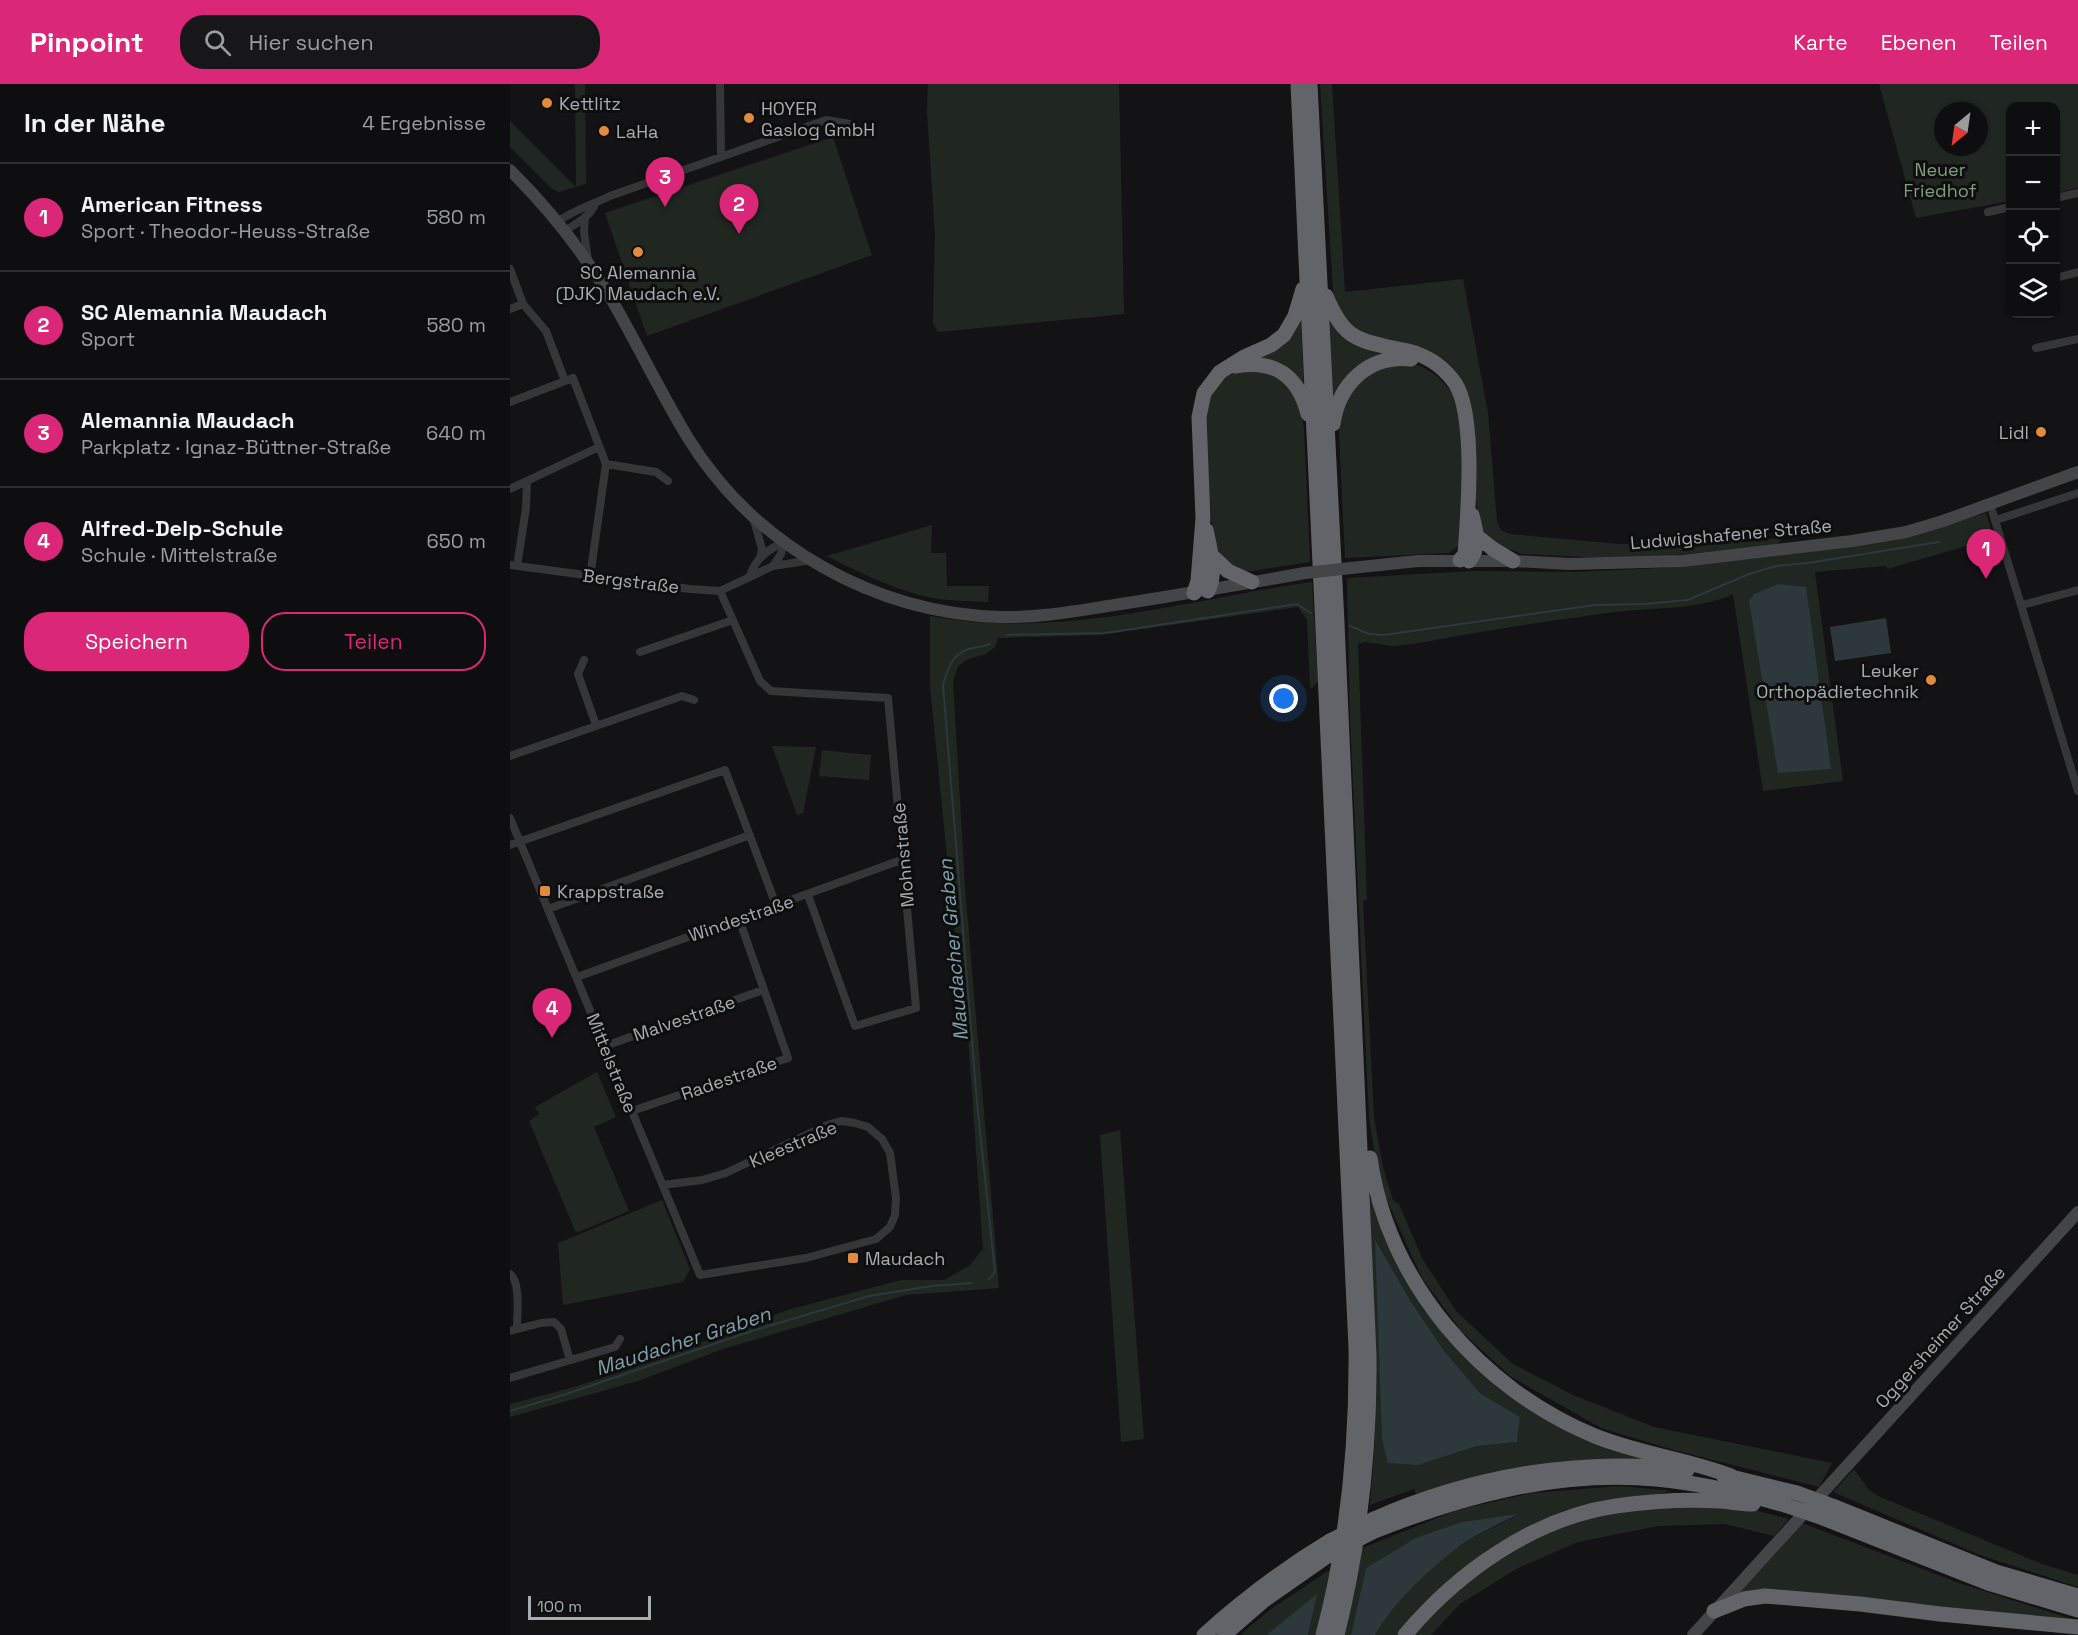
<!DOCTYPE html>
<html lang="de">
<meta charset="utf-8">
<style>
:root{--surface:#0e0e10;--page:#171719;--text:#f1f3f6;--muted:#9b9c9f;--line:#2e2e30;--accent:#db2777}
body{margin:0;font-family:"Space Grotesk",sans-serif;background:var(--page);color:var(--text)}
.controls{position:absolute;right:18px;top:18px;display:grid;overflow:hidden;border-radius:12px;box-shadow:0 2px 4px #0004}
.controls button{width:54px;height:54px;display:grid;place-items:center;padding:0;border:0;border-bottom:2px solid var(--line);background:var(--surface);color:var(--text);font:30px sans-serif}
.compass{position:absolute;left:1424px;top:18px;width:54px;height:54px;border-radius:50%;background:var(--surface);box-shadow:0 2px 4px #0004;rotate:209deg}
.scale{position:absolute;left:18px;bottom:15px;width:123px;box-sizing:border-box;padding-left:6px;border:3px solid #a6adb4;border-top:0;font-size:16px;line-height:21px;white-space:nowrap;color:#a6adb4;-webkit-text-stroke:4px #0e0e0f;paint-order:stroke}
.you{position:absolute;left:774px;top:615px;width:21px;height:21px;margin:-15px;border:4px solid #fff;border-radius:50%;background:#1a73e8;box-shadow:0 0 0 9px #1a73e833}
.badge{display:grid;place-items:center;width:39px;height:39px;border-radius:50%;background:var(--accent);color:#fff;font-size:20px;font-weight:700}
.pin{position:absolute;translate:-50% -50px;filter:drop-shadow(0 2px 3px #0008)}
.pin::after{content:'';position:absolute;top:32px;width:21px;height:18px;background:inherit;clip-path:polygon(0 0,100% 0,50% 100%)}
.list{margin:0;padding:0;list-style:none}
h2{display:flex;justify-content:space-between;align-items:center;height:78px;margin:0;padding:0 24px;font-size:26px}
h2 small{font-size:20px;font-weight:400;color:var(--muted)}
.list li{display:grid;grid-template-columns:39px 1fr auto;gap:18px;align-items:center;box-sizing:border-box;height:108px;padding:0 24px;border-top:2px solid var(--line)}
.list b{display:block;font-size:22px;white-space:nowrap}
.list p{margin:0;font-size:20px;white-space:nowrap;color:var(--muted)}
.list em{font-size:20px;font-style:normal;color:var(--muted)}
.actions{display:flex;gap:12px;padding:18px 24px}
.actions a{flex:1;padding:14px 0;border:2px solid var(--accent);border-radius:24px;text-align:center;font-size:21px;color:var(--accent)}
.actions .main{background:var(--accent);color:#fff}
.icon{flex:none;width:33px;height:33px;fill:none;stroke:currentColor;stroke-width:2;stroke-linecap:round;stroke-linejoin:round}
.map{position:relative;flex:none;width:1568px;height:1551px;overflow:hidden}
header{display:flex;align-items:center;gap:36px;box-sizing:border-box;height:84px;padding:0 30px;background:var(--accent);color:#fff}
header strong{font-size:28px}
nav{display:flex;gap:33px;margin-inline-start:auto;font-size:21px}
.search{width:420px;height:54px;background:var(--page);display:flex;align-items:center;gap:15px;box-sizing:border-box;padding:0 21px;border-radius:24px;color:var(--muted);font-size:22px}
main{display:flex}
aside{flex:1;background:var(--surface)}
.map>svg:first-child{display:block}
.green{fill:#202720;fill-rule:evenodd}
.water{fill:#2d383c}
.lines{fill:none;stroke-linecap:round;stroke-linejoin:round}
.stream{stroke:#2d383c;stroke-width:2}
.street{stroke:#343639;stroke-width:8}
.secondary{stroke:#434549;stroke-width:12}
.highway{stroke:#61656a;stroke-width:15}
.secondary-bridge{stroke:#434549;stroke-width:12}
.highway-bridge{stroke:#61656a;stroke-width:15}
.poi-dot{fill:#e28a3d;stroke:#0e0e0f;stroke-width:2}
.labels{text-anchor:middle;dominant-baseline:central;stroke-width:6;stroke-linejoin:round;paint-order:stroke}
.poi-label{font-size:18px;fill:#a6adb4;stroke:#0e0e0f;text-anchor:start}
.park-label{font-size:18px;fill:#829d7e;stroke:#0e0e0f}
.street-label{font-size:18px;fill:#a6adb4;stroke:#0e0e0f}
.water-label{font-size:20px;font-style:italic;fill:#7fa0ac;stroke:#0e0e0f}
</style>
<header>
<strong>Pinpoint</strong>
<div class="search"><svg class="icon" aria-label="search" viewBox="0 0 24 24"><circle cx="10" cy="10" r="6"/><path d="M15 15l6 6"/></svg>Hier suchen</div>
<nav><a>Karte</a><a>Ebenen</a><a>Teilen</a></nav>
</header>
<main>
<aside>
<h2>In der Nähe<small>4 Ergebnisse</small></h2>
<ul class="list">
<li><span class="badge">1</span><div><b>American Fitness</b><p>Sport · Theodor-Heuss-Straße</p></div><em>580 m</em></li>
<li><span class="badge">2</span><div><b>SC Alemannia Maudach</b><p>Sport</p></div><em>580 m</em></li>
<li><span class="badge">3</span><div><b>Alemannia Maudach</b><p>Parkplatz · Ignaz-Büttner-Straße</p></div><em>640 m</em></li>
<li><span class="badge">4</span><div><b>Alfred-Delp-Schule</b><p>Schule · Mittelstraße</p></div><em>650 m</em></li>
</ul>
<div class="actions"><a class="main">Speichern</a><a>Teilen</a></div>
</aside>
<div class="map">
<svg width="1568" height="1551" viewBox="0 0 1568 1551">
<rect width="100%" height="100%" fill="#131315"/>
<path class="green" d="M 65,0 L 75,0 L 76,100 L 49,108 L 41,104 L 0,63 L 0,37 L 66,103 Z
M 418,0 L 609,0 L 614,230 L 428,248 L 423,239 L 425,150 L 417,29 Z
M 810,0 L 822,0 L 835,208 L 953,195 L 978,329 L 987,437 L 991,446 L 1000,450 L 1109,460 L 1229,457 L 1272,454 L 1267,461 L 1146,473 L 1075,473 L 1012,470 L 983,459 L 972,447 L 963,402 L 950,295 L 844,248 L 824,221 Z
M 1369,0 L 1568,0 L 1568,104 L 1546,109 L 1546,22 L 1500,22 L 1500,117 L 1406,134 ZM 1433,27 L 1469,27 L 1469,63 L 1433,63 Z
M 323,53 L 362,171 L 137,252 L 95,129 Z
M 818,227 L 831,248 L 902,272 L 876,272 L 823,322 Z
M 791,231 L 794,307 L 752,277 L 749,271 Z
M 897,279 L 913,283 L 927,292 L 941,307 L 950,331 L 953,418 L 951,455 L 947,463 L 939,469 L 835,474 L 828,329 L 833,314 L 861,285 Z
M 733,285 L 765,288 L 789,314 L 794,345 L 800,478 L 735,488 L 719,481 L 707,466 L 702,444 L 695,337 L 699,315 L 705,303 L 715,293 Z
M 1476,429 L 1484,454 L 1377,485 L 1376,482 L 1305,488 L 1333,697 L 1253,707 L 1223,510 C 1185,527 1145,523 1105,528 C 1038,537 970,547 904,560 L 883,562 L 855,558 L 848,560 L 857,816 L 853,817 L 864,1034 L 873,1083 L 883,1116 L 889,1120 L 912,1174 L 946,1227 L 1003,1280 L 1063,1311 L 1144,1343 L 1322,1379 L 1309,1403 L 1160,1365 L 1091,1344 L 1000,1292 L 952,1248 L 912,1194 L 875,1112 L 866,1078 L 859,1034 L 840,636 L 837,494 L 964,487 L 1067,488 L 1168,483 L 1331,464 L 1429,443 Z
M 422,441 L 421,469 L 436,469 L 437,502 L 479,502 L 478,518 C 460,517 440,517 422,514 C 385,506 350,489 317,472 Z
M 802,498 L 808,598 L 800,605 L 797,536 L 788,523 L 590,551 L 488,554 L 485,563 L 476,570 L 458,575 L 448,582 L 443,597 L 455,803 L 489,1204 L 396,1211 L 213,1265 L 128,1297 L 0,1333 L 0,1320 L 64,1303 L 123,1284 L 277,1226 L 391,1196 L 434,1196 L 459,1182 L 473,1165 L 455,910 L 443,833 L 420,602 L 420,532 C 553,556 672,516 802,498 Z
M 262,662 L 306,663 L 293,729 L 287,731 Z
M 312,666 L 361,671 L 359,696 L 309,692 Z
M 87,988 L 106,1033 L 84,1043 L 119,1127 L 66,1149 L 19,1037 L 29,1030 L 25,1023 Z
M 610,1046 L 634,1355 L 611,1358 L 590,1051 Z
M 858,1113 L 866,1121 L 904,1205 L 945,1264 L 988,1301 L 1048,1343 L 1147,1376 L 1070,1376 L 996,1386 L 906,1410 L 904,1405 L 860,1421 L 865,1355 L 865,1294 ZM 866,1156 L 900,1216 L 935,1268 L 970,1309 L 1010,1333 L 1007,1358 L 967,1362 L 908,1381 L 872,1355 Z
M 152,1116 L 180,1185 L 173,1198 L 53,1221 L 48,1159 Z
M 1344,1385 L 1358,1405 L 1368,1412 L 1532,1480 L 1568,1491 L 1568,1503 L 1470,1471 L 1323,1408 Z
M 1110,1402 L 1163,1407 C 1103,1418 1042,1428 988,1459 C 973,1468 959,1482 945,1493 C 924,1510 903,1528 887,1551 L 865,1551 C 885,1518 920,1482 953,1460 C 969,1449 989,1442 1006,1431 L 952,1438 L 856,1484 L 841,1551 L 831,1551 L 852,1464 L 947,1426 L 1022,1409 Z
M 1144,1422 L 1241,1425 L 1279,1435 L 1264,1452 L 1214,1440 L 1148,1442 L 1068,1458 L 1008,1484 L 950,1520 L 921,1551 L 901,1551 L 928,1519 L 983,1480 L 1035,1449 L 1089,1431 Z
M 1292,1439 L 1449,1499 L 1565,1536 L 1223,1513 Z
M 821,1485 L 806,1551 L 798,1551 L 806,1511 L 756,1551 L 730,1551 L 761,1525 Z"/>
<path class="water" d="M 1268,500 L 1296,503 L 1321,685 L 1268,689 L 1239,517 L 1244,510 Z
M 1376,534 L 1381,569 L 1325,577 L 1320,543 Z
M 865,1155 L 900,1216 L 935,1268 L 970,1309 L 1010,1333 L 1007,1358 L 967,1362 L 908,1381 L 878,1379 L 872,1355 Z
M 1008,1430 C 990,1440 968,1449 951,1461 C 918,1486 886,1516 865,1551 L 841,1551 L 856,1484 L 906,1454 L 952,1438 Z
M 807,1510 L 798,1551 L 756,1551 Z"/>
<g class="lines">
<path class="stream" d="M 840,542 L 859,550 L 874,551 L 1085,521 L 1133,520 L 1178,516 L 1239,490 L 1266,482 L 1298,479 L 1429,458
M 497,551 L 596,549 L 787,520 L 801,529
M 479,1195 L 485,1188 L 467,1019 L 433,601 C 437,587 441,572 456,566 C 463,563 472,563 480,560
M 0,1327 L 53,1311 L 242,1247 L 359,1212 L 422,1202 L 462,1199"/>
<path class="street" d="M 210,0 L 211,73
M 1546,114 L 1568,109
M 1478,128 L 1500,123
M 75,133 L 74,148 L 78,177
M 47,138 C 67,124 80,122 100,112 L 316,36 L 340,40
M 55,147 C 65,140 81,132 85,120
M 0,185 L 13,220 L 36,247 L 55,297
M 1546,194 L 1568,188
M 0,225 L 13,220
M 1526,264 L 1568,255
M 0,318 L 63,294 L 96,380 L 80,493
M 96,380 L 146,388 L 158,397
M 0,405 L 89,363
M 1480,420 L 1568,707
M 243,433 L 252,465 L 250,474
M 1486,436 L 1568,409
M 0,481 L 180,505 L 210,507 L 263,482 L 302,476
M 7,482 L 16,424 L 17,397
M 263,482 L 271,470 L 274,458
M 240,492 C 244,476 260,464 274,458
M 210,507 L 250,597 L 261,607 L 378,614 L 406,924 L 345,942 L 298,811
M 1512,521 L 1568,506
M 130,568 L 223,536
M 74,576 L 68,590 L 86,641
M 0,672 L 172,612 L 184,616
M 0,734 L 190,1191 L 296,1174 L 366,1155 L 380,1143 L 385,1131 L 386,1114 L 380,1069 L 372,1055 L 358,1043 L 345,1039 L 331,1037 L 317,1041 L 216,1089 L 192,1096 L 153,1101
M 0,761 L 215,686 L 266,821
M 38,825 L 240,751
M 67,893 L 394,775
M 95,962 L 253,906
M 122,1027 L 278,974 L 229,835
M 0,1190 C 11,1198 7,1231 7,1245
M 0,1247 L 31,1239 L 44,1238 L 51,1245 L 60,1276
M 0,1294 L 105,1263 L 110,1255"/>
<path class="secondary" d="M 0,86 C 38,124 72,166 100,213 C 127,259 150,308 178,354 C 245,462 364,529 490,533 C 531,534 571,526 611,520 C 673,510 734,500 795,489
M 841,484 L 908,477 L 1003,477 L 1060,480 L 1172,477 L 1342,457 L 1396,448 L 1433,437 L 1568,388
M 1183,1551 L 1568,1128"/>
<path class="highway" d="M 788,0 L 846,1264 C 847,1361 838,1457 813,1551
M 800,0 L 827,539 L 859,1272 C 860,1367 850,1459 827,1551
M 816,212 C 832,250 842,256 883,264 C 890,266 898,266 905,269 C 920,274 935,285 945,299 C 966,331 958,430 955,470 L 950,476
M 725,282 C 764,275 788,291 798,330
M 823,340 C 829,299 859,271 901,275
M 968,453 L 983,465 L 1003,477
M 701,471 L 718,487 L 742,498
M 958,474 L 959,477 C 971,462 966,447 962,431
M 688,497 L 698,507 C 707,490 700,464 696,446
M 684,509 L 688,497 L 693,434 L 689,333 L 694,309 L 710,288 L 734,273 L 761,261 L 774,251 L 785,232 L 793,205
M 860,1074 C 878,1198 970,1305 1085,1352 C 1129,1370 1177,1375 1221,1392
M 1213,1391 L 1287,1409
M 1325,1423 L 1486,1488 L 1568,1512
M 1313,1434 L 1478,1499 L 1568,1526
M 864,1435 C 962,1392 1070,1373 1177,1386
M 862,1448 C 952,1412 1048,1386 1146,1395 C 1190,1399 1233,1409 1275,1421
M 1204,1527 L 1234,1515 L 1255,1512 L 1350,1520 L 1430,1530 L 1568,1543
M 694,1551 C 734,1515 775,1484 820,1457
M 714,1551 L 753,1517 L 820,1470
M 895,1551 C 947,1489 1023,1434 1106,1422 C 1140,1417 1176,1415 1211,1417 C 1222,1418 1232,1420 1243,1420"/>
<path class="secondary-bridge" d="M 795,489 L 841,484"/>
<path class="highway-bridge" d="M 1287,1409 L 1325,1423
M 1275,1421 L 1313,1434
M 820,1457 L 864,1435
M 820,1470 L 862,1448"/>
</g>
<g class="poi-dot">
<circle cx="37" cy="19" r="6"/>
<circle cx="239" cy="34" r="6"/>
<circle cx="94" cy="47" r="6"/>
<circle cx="128" cy="168" r="6"/>
<circle cx="1531" cy="348" r="6"/>
<circle cx="1421" cy="596" r="6"/>
<rect x="29" y="801" width="12" height="12" rx="3"/>
<rect x="337" y="1168" width="12" height="12" rx="3"/>
</g>
<g class="labels">
<g class="poi-label">
<text x="49" y="19">Kettlitz</text>
<text x="251" y="24">HOYER<tspan x="251" dy="21">Gaslog GmbH</tspan></text>
<text x="106" y="47">LaHa</text>
<text x="128" y="188" text-anchor="middle">SC Alemannia<tspan x="128" dy="21">(DJK) Maudach e.V.</tspan></text>
<text x="1519" y="348" text-anchor="end">Lidl</text>
<text x="1409" y="586" text-anchor="end">Leuker<tspan x="1409" dy="21">Orthopädietechnik</tspan></text>
<text x="47" y="807">Krappstraße</text>
<text x="355" y="1174">Maudach</text>
</g>
<g class="park-label">
<text x="1430" y="85">Neuer<tspan x="1430" dy="21">Friedhof</tspan></text>
</g>
<g class="street-label">
<text transform="translate(1221 450) rotate(-5)">Ludwigshafener Straße</text>
<text transform="translate(121 497) rotate(7)">Bergstraße</text>
<text transform="translate(393 771) rotate(-95)">Mohnstraße</text>
<text transform="translate(231 834) rotate(-19)">Windestraße</text>
<text transform="translate(174 934) rotate(-19)">Malvestraße</text>
<text transform="translate(102 979) rotate(68)">Mittelstraße</text>
<text transform="translate(219 994) rotate(-19)">Radestraße</text>
<text transform="translate(283 1060) rotate(-23)">Kleestraße</text>
<text transform="translate(1430 1253) rotate(-48)">Oggersheimer Straße</text>
</g>
<g class="water-label">
<text transform="translate(443 866) rotate(-95)">Maudacher Graben</text>
<text transform="translate(173 1257) rotate(-18)">Maudacher Graben</text>
</g>
</g>
</svg>
<div class="controls">
<button>+</button>
<button>−</button>
<button><svg class="icon" aria-label="locate" viewBox="0 0 24 24"><circle cx="12" cy="12" r="6"/><path d="M12 2v4M12 18v4M2 12h4M18 12h4"/></svg></button>
<button><svg class="icon" aria-label="layers" viewBox="0 0 24 24"><path d="M12 4l9 5-9 5-9-5zM3 14l9 5 9-5"/></svg></button>
</div>
<svg class="compass" viewBox="-18 -18 36 36"><path d="M0-13l5 13h-10z" fill="#e53935"/><path d="M0 13l5-13h-10z" fill="#9b9c9f"/></svg>
<div class="scale">100 m</div>
<div class="you"></div>
<div class="pin badge" style="left:1476px;top:495px">1</div>
<div class="pin badge" style="left:229px;top:150px">2</div>
<div class="pin badge" style="left:155px;top:123px">3</div>
<div class="pin badge" style="left:42px;top:954px">4</div>
</div>
</main>
